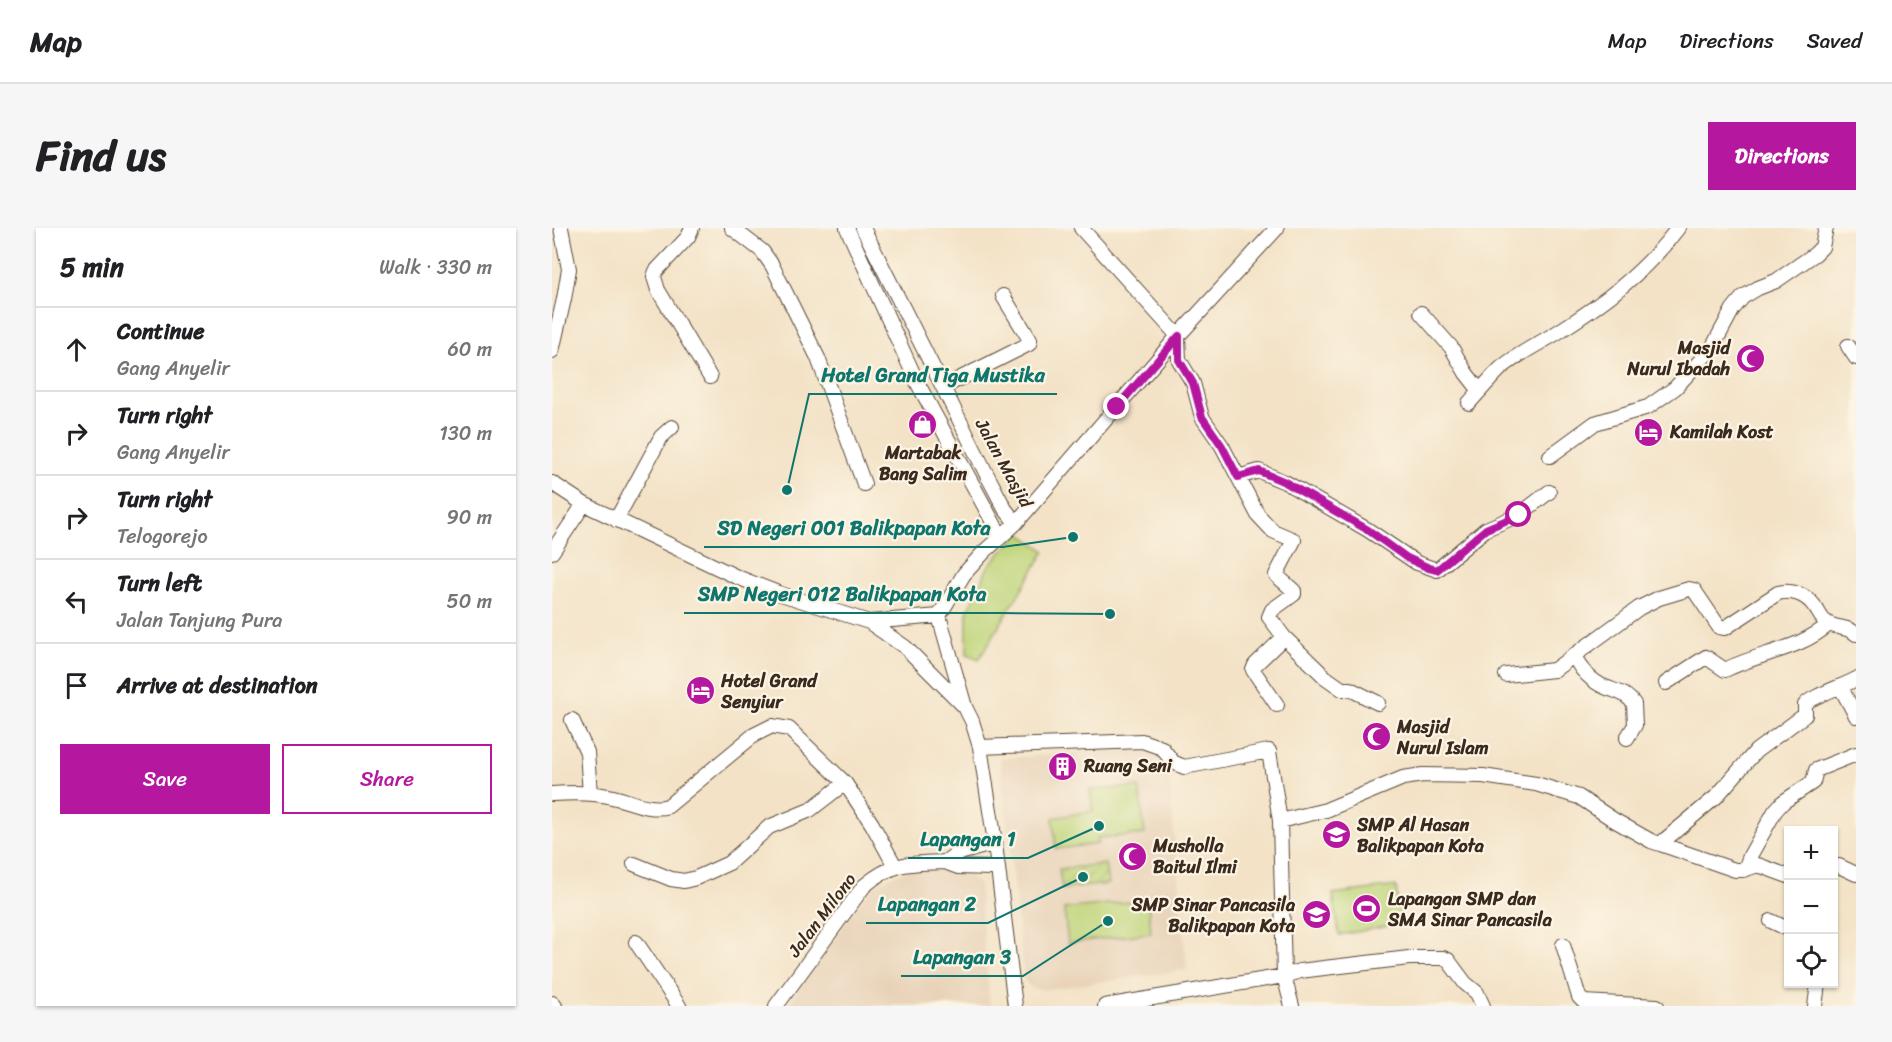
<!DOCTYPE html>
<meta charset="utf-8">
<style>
:root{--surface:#fff;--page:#f6f6f6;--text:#202124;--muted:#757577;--line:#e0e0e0;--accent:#b5179e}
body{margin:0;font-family:Sriracha,sans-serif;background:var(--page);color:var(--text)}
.controls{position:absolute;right:18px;bottom:18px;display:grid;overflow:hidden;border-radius:0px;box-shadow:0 2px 4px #0004}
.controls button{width:54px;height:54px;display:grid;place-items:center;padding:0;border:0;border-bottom:2px solid var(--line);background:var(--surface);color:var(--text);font:30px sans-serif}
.stop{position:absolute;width:18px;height:18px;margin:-14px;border:4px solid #b5179e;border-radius:50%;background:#fff}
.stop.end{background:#b5179e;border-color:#fff;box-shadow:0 2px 6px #0008}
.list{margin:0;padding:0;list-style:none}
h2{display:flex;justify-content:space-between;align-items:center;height:78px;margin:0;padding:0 24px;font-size:26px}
h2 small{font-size:20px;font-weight:400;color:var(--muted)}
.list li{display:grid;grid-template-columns:39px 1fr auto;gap:18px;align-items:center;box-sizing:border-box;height:84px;padding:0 24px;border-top:2px solid var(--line)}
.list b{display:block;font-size:22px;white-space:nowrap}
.list p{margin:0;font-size:20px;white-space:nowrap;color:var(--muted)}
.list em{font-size:20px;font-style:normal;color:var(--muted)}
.actions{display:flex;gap:12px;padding:18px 24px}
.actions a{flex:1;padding:14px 0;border:2px solid var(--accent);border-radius:0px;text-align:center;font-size:21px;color:var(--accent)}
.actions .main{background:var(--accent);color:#fff}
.icon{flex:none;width:33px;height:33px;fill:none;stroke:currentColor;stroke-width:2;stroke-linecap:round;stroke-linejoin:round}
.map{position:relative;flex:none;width:1304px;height:778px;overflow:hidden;border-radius:0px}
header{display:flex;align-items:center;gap:36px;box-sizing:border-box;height:84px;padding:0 30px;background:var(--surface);border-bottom:2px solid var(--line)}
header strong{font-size:28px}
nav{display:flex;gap:33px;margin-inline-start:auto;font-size:21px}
.intro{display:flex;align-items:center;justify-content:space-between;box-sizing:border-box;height:144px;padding:0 36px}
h1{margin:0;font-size:42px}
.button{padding:15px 27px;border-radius:0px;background:var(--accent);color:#fff;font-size:21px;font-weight:700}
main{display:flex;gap:36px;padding:0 36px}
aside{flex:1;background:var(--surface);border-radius:0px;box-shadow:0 2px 4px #0004}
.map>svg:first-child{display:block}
.built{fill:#e7d0b5}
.garden{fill:url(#garden-furrows);stroke:#7c7f4b;stroke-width:1.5}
.pitch{fill:#bed478;stroke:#7c7f4b;stroke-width:1.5}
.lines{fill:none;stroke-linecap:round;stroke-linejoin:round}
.minor-casing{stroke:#574637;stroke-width:16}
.minor{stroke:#fff;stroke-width:14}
.route{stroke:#b5179e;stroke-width:8}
.labels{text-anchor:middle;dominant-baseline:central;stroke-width:4.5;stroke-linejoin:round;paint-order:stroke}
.poi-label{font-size:18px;font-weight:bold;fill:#3b2a1e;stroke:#fcf5e5;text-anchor:start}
.street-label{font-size:18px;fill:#3b2a1e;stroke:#fcf5e5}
.leader{fill:none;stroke:#0f766e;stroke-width:2}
.callout-dot{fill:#0f766e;stroke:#fcf5e5;stroke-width:2}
.callout-label{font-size:20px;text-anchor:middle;font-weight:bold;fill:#0f766e;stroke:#fcf5e5;stroke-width:4.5;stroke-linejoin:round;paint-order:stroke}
</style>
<header>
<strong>Map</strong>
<nav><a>Map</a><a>Directions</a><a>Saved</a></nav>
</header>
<div class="intro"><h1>Find us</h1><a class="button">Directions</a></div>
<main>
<aside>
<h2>5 min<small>Walk · 330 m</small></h2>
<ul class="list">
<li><svg class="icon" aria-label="ahead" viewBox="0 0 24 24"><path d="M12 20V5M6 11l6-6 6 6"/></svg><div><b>Continue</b><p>Gang Anyelir</p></div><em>60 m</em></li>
<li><svg class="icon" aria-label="right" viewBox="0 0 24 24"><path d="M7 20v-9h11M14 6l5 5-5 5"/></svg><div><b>Turn right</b><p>Gang Anyelir</p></div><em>130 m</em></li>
<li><svg class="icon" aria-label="right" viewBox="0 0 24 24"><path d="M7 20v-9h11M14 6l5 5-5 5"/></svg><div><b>Turn right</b><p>Telogorejo</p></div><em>90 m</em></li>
<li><svg class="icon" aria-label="left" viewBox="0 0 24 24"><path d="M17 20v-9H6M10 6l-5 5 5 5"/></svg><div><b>Turn left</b><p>Jalan Tanjung Pura</p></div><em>50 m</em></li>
<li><svg class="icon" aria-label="arrive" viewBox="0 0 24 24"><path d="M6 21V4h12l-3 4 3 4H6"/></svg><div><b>Arrive at destination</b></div></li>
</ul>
<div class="actions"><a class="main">Save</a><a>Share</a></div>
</aside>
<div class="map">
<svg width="1304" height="778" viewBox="0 0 1304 778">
<defs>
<pattern id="garden-furrows" width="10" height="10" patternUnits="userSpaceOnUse" patternTransform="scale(1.5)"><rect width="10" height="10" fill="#bed478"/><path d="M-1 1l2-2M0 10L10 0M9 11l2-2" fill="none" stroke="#a4b667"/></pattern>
</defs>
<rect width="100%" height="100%" fill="#fcf5e5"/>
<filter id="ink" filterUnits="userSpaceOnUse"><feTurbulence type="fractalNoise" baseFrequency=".0167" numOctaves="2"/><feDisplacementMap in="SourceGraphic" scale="12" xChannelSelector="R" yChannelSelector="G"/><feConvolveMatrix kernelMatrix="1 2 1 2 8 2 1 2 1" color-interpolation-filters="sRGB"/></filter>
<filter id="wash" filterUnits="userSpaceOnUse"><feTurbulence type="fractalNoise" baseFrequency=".008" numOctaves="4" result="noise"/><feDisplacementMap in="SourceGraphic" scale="24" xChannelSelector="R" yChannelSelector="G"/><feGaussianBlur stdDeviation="1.35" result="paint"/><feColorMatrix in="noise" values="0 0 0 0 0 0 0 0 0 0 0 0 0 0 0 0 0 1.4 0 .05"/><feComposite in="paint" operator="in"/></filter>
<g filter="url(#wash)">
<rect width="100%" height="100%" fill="#f3e2c6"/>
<path class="built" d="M 583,518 L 605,527 L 616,543 L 635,742 L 491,762 L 480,760 L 472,752 L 448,531 Z
M 389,639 L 416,646 L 427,657 L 438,778 L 235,778 L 308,674 L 323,657 L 342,647 L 358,642 Z"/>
<path class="garden" d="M 553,636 L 556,656 L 510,661 L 507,641 Z"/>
<path class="pitch" d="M 468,305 L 493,323 L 427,431 L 415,426 L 415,385 L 437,337 Z
M 587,559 L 593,606 L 545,610 L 546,616 L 504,621 L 501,590 L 541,583 L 538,562 Z
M 844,658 L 848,696 L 787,707 L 781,666 Z
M 596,672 L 599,705 L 516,715 L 512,681 Z"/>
</g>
<g filter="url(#ink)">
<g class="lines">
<defs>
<path id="minor" d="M 140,0 L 136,9 L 104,43 L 102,49 L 106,62 L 158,149
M 180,0 L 210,23 L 220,37 L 266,130 L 312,256
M 295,0 L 365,154 L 449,309
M 311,0 L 434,245 L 453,281 L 464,295
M 529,0 L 626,108 L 627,132 L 641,155 L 650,189 L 670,218 L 706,287 L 721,303 L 742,312 L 724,347 L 742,363 L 742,366 L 720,382 L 717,389 L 732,409 L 773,449 L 790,461 L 798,461 L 826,475
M 869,85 L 899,119 L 914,145 L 928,163
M 1296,118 L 1304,130
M 0,123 L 12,71 L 17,41 L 9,0
M 391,159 L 477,116 L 478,112 L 451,68
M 917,175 C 927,164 937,152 948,141 C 965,126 987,116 1006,104 C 1052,75 1093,44 1126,0
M 998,228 L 1043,195 L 1096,179 L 1123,160 L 1160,120 L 1181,81 L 1191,69 L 1206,60 L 1224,53 L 1263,26 L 1270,19 L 1274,0
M 686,249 L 707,243 L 733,254 L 816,302 L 865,335 L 885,342 L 934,301 L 967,287 L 997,264
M 0,255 L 32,276 L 185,349 L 226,365 L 317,394 L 353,419 L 413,479
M 64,292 L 109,209 L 120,199
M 0,324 L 32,276
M 387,388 L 412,346 L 433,323 L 464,295 L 626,108 L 725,0
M 387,388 L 413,479 L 420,493 L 428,519 L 442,608 L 463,778
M 317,394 L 387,388
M 1024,428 C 1024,439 1042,455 1053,459 C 1065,464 1073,464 1082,476 L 1083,497 L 1075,510
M 954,447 L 1002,442 L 1087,380 L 1107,370 L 1137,361 L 1142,362 L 1167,399 L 1173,400 L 1226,365 C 1240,361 1255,367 1263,379 C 1267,384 1269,391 1274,394 C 1283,401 1296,398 1304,406
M 1114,455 L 1154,429 L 1173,442 C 1206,425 1248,422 1277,396
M 1289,460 L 1304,488
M 725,477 L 701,442 L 703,437 L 732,409
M 20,492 L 35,524 L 38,566
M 428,519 L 590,513 L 610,520 L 621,534 L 632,539 L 717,523 L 728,593 L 732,748 L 748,743 L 772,740 L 857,730 L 891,730 L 896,732 L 913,755 L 925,765 L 931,778
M 0,566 C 18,565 38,564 56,568 C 75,571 97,584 116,578 L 202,507 L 220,498 L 237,501 L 293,555 L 320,596 L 343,638
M 728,593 L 774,582 L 851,550 L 871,547 L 931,548 L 984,556 L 1027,569 L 1062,592 L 1099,613 L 1108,616 L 1164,569 L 1204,523 L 1253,487 C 1253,486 1253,478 1253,477 C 1256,470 1294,457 1304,451
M 1108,616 L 1183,642 L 1191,642 L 1206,637 L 1236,648
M 436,617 L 404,626 L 393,634 L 406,639 L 439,640
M 82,636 L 119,651 L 132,653 L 144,650 L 177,635 L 217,599 L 258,582 L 293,555
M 1282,639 L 1287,638 L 1304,646
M 1193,641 L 1198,628 L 1223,583 L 1231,574 L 1261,554 L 1264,542 L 1304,526
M 1219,693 L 1236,701
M 84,714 L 127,778
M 1011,717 L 1027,769 L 1032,774 L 1105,778
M 0,775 L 3,778
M 224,778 L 312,658 C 340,634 358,635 393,634
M 553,778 L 732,748 L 740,778
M 1263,778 L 1266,756"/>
</defs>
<use href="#minor" class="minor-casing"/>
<use href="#minor" class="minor"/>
</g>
</g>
<g class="lines" filter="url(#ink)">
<path class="route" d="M 565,179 L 627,108 L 627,132 L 641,155 L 650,189 L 670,218 L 686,249 L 707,243 L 733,254 L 816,302 L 855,330 L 877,340 L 885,342 L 934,301 L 967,287"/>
</g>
<defs>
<symbol id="mosque-disc" viewBox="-11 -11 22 22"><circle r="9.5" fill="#b5179e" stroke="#fcf5e5"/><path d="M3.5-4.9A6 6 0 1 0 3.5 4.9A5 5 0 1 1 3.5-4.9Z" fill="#fff"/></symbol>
<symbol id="shop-disc" viewBox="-11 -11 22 22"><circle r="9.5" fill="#b5179e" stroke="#fcf5e5"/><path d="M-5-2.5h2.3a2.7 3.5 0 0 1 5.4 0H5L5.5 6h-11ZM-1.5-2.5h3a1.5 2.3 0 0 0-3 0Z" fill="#fff"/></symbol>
<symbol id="hotel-disc" viewBox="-11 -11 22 22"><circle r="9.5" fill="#b5179e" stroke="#fcf5e5"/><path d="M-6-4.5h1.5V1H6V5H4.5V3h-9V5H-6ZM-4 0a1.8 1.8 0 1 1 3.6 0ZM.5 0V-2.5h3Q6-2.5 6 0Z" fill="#fff"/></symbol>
<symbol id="building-disc" viewBox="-11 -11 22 22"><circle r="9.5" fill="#b5179e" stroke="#fcf5e5"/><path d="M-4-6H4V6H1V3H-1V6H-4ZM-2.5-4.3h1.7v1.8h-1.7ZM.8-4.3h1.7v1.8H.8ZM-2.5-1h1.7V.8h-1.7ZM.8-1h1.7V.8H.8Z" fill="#fff"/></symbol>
<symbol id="school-disc" viewBox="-11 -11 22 22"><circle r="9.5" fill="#b5179e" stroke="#fcf5e5"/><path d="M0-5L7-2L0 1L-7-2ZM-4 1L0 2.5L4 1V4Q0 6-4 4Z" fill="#fff"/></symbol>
<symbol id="stadium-disc" viewBox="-11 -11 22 22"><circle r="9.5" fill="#b5179e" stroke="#fcf5e5"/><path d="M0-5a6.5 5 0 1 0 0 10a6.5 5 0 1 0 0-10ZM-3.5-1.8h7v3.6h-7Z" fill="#fff"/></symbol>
</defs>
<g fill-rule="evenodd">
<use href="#mosque-disc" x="1182" y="114" width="33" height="33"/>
<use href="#shop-disc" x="354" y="180" width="33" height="33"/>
<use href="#hotel-disc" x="1080" y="188" width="33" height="33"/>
<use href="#hotel-disc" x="132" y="446" width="33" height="33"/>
<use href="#mosque-disc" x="808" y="492" width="33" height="33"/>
<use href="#building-disc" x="494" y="522" width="33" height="33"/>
<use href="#school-disc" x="768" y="590" width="33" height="33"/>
<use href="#mosque-disc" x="564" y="612" width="33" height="33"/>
<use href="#stadium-disc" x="798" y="664" width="33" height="33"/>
<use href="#school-disc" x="748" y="670" width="33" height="33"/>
</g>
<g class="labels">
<g class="poi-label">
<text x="1178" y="120" text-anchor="end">Masjid<tspan x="1178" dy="21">Nurul Ibadah</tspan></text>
<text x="1118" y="204">Kamilah Kost</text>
<text x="371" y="225" text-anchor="middle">Martabak<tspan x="371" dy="21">Bang Salim</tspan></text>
<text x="169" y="453">Hotel Grand<tspan x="169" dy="21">Senyiur</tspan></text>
<text x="845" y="499">Masjid<tspan x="845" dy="21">Nurul Islam</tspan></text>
<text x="532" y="538">Ruang Seni</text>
<text x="805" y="597">SMP Al Hasan<tspan x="805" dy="21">Balikpapan Kota</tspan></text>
<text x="601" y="618">Musholla<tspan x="601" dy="21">Baitul Ilmi</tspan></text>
<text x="836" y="671">Lapangan SMP dan<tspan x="836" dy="21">SMA Sinar Pancasila</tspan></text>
<text x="743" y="677" text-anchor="end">SMP Sinar Pancasila<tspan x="743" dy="21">Balikpapan Kota</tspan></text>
</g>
<g class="street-label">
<text transform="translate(452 235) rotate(61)">Jalan Masjid</text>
<text transform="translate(270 687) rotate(-53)">Jalan Milono</text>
</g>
</g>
<path class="leader" d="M235 262L257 166H505M521 309L451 319H152M558 386L447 385H132M547 598L476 630H356M531 649L436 695H314M556 693L471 748H349"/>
<g class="callout-dot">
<circle cx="235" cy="262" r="6"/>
<circle cx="521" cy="309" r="6"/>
<circle cx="558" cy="386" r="6"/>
<circle cx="547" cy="598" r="6"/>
<circle cx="531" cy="649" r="6"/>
<circle cx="556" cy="693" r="6"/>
</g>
<g class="callout-label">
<text x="381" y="154">Hotel Grand Tiga Mustika</text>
<text x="302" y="307">SD Negeri 001 Balikpapan Kota</text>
<text x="290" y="373">SMP Negeri 012 Balikpapan Kota</text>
<text x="416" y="618">Lapangan 1</text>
<text x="375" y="683">Lapangan 2</text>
<text x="410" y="736">Lapangan 3</text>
</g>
</svg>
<div class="controls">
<button>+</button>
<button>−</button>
<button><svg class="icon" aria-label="locate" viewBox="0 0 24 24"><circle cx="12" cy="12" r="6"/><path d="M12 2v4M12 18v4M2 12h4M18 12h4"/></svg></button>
</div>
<div class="stop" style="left:967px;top:287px"></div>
<div class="stop end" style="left:565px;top:179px"></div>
</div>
</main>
